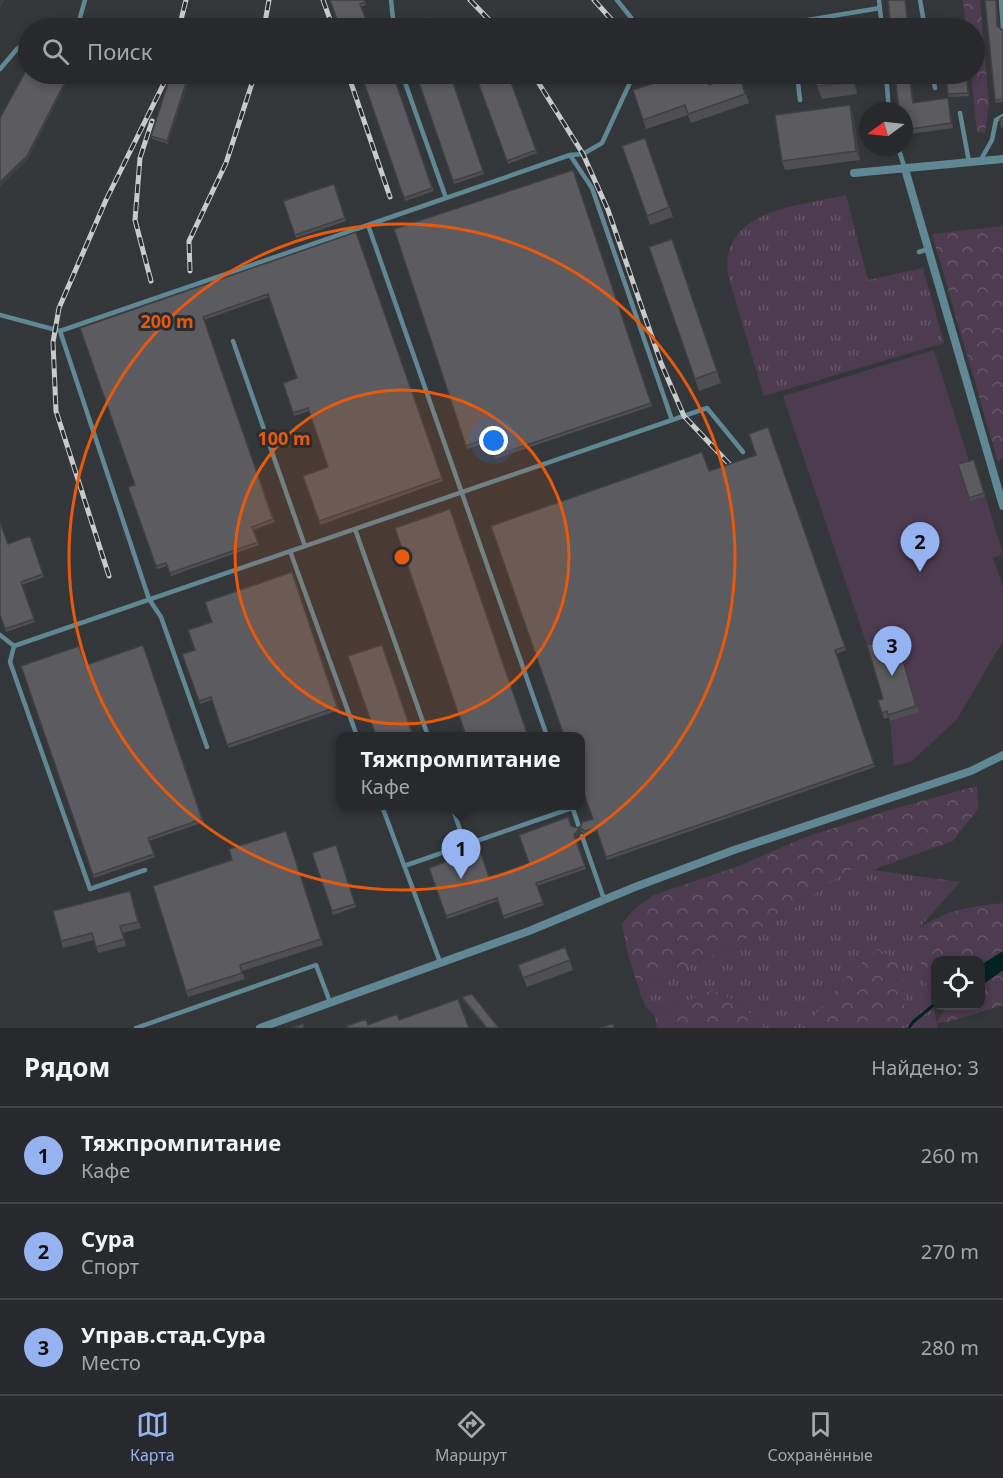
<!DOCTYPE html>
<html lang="ru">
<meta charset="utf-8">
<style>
:root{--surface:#27292c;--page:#333538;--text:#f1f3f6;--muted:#a4a6a9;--line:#434548;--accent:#95b2f1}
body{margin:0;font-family:"Noto Sans",sans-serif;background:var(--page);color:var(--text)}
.controls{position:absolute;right:18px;bottom:18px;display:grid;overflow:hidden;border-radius:12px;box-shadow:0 3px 9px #0003}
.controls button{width:54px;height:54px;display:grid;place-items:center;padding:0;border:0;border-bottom:2px solid var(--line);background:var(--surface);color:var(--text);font:30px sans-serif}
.compass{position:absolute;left:859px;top:102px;width:54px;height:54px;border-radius:50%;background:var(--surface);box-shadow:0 3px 9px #0003;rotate:255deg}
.you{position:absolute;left:494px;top:441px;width:21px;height:21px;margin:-15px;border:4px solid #fff;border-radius:50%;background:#1a73e8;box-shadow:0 0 0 9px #1a73e833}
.badge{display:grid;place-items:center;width:39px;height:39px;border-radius:50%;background:var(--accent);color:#111;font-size:20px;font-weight:700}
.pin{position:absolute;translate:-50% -50px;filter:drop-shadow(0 2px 3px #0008)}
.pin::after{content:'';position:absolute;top:32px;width:21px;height:18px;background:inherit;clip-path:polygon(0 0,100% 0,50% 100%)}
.popup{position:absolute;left:336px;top:732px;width:249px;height:78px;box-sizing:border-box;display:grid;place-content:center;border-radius:12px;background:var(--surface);filter:drop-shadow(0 2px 4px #0005);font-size:20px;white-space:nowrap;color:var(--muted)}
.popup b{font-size:22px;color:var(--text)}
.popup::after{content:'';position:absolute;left:50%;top:100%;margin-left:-12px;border:12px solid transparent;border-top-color:var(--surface)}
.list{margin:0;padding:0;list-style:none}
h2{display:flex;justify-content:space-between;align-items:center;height:78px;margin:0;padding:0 24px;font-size:26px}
h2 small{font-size:20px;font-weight:400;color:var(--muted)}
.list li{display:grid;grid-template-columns:39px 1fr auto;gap:18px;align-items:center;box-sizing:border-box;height:96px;padding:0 24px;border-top:2px solid var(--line)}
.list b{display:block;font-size:22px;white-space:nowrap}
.list p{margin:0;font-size:20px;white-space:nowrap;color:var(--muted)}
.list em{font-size:20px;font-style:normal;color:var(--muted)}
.icon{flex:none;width:33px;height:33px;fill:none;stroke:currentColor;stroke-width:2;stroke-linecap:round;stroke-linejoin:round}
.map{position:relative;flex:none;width:1003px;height:1028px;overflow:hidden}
.search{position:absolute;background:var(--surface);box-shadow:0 3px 9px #0003;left:18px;right:18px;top:18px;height:66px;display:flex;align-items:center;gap:15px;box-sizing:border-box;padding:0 21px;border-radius:33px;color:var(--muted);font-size:22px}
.sheet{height:366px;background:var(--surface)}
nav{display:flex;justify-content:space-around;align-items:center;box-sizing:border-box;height:84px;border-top:2px solid var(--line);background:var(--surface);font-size:16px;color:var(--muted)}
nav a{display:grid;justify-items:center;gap:3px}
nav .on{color:var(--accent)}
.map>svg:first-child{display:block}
.grass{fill:url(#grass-tufts)}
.forest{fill:url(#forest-crowns)}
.garden{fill:#4d3b4f}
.water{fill:#032321}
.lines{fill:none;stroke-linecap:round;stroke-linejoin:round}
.stream{stroke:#032321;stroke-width:3}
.lane{stroke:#608794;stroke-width:4.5}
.street{stroke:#608794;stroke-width:8}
.rail-casing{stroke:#c8cacc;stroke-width:5}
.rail{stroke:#2a2d30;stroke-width:3;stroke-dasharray:9;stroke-linecap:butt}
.wall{fill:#4f4f53}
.shaded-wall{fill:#404043}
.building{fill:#5c5c60;stroke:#404043;stroke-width:1.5}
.ring{fill:none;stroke:#e8590c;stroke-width:3}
.centre{fill:#e8590c;stroke:#2a2d30;stroke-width:3}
.ring-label{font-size:18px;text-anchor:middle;font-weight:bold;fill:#e8590c;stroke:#2a2d30;stroke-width:6;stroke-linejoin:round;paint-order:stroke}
</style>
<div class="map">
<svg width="1003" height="1028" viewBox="0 0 1003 1028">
<defs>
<pattern id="grass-tufts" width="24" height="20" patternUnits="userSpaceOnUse" patternTransform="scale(1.5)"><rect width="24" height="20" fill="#4d3b4f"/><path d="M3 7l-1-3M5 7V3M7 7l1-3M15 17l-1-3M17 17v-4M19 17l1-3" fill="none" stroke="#665768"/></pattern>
<pattern id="forest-crowns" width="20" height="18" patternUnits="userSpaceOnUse" patternTransform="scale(1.5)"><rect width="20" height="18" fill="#4d3b4f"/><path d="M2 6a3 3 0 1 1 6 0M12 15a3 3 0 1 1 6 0" fill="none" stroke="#665768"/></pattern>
</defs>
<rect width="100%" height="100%" fill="#34373a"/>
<path class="grass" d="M 846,195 L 868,280 L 923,268 L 944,343 L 764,396 L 728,275 C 719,209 800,206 846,195 Z
M 852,867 L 960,882 L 919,928 L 924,979 L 931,996 L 938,1028 L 764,1028 L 741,1004 L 712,990 L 655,1016 L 645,1006 L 639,989 L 761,932 Z"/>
<path class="forest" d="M 963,0 L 980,0 L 989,104 L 985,133 L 977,132 L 971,74 L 974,74 L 974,28 L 966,28 Z
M 1003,226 L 1003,457 L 998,462 L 932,234 Z
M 977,786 L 978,809 L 953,841 L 872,870 L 848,870 L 761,932 L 639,989 L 628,955 L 622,924 L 635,908 L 654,895 L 739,866 L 803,838 L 893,809 Z
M 1003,903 L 1003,952 L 981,965 L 980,960 L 936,960 L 935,993 L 931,996 C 922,974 917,952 919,928 C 949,909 968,907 1003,903 Z
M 878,949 L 899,963 C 905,986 908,1006 899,1028 L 805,1028 L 844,979 Z
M 1003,970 L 1003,1005 L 948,1022 L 937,1023 C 943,1003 963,1006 980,1006 L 981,986 Z
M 712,990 L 741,1004 L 764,1028 L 657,1028 L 655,1016 Z"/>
<path class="garden" d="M 934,350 L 970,464 L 975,463 L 1003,554 L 993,558 L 1003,586 L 1003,641 L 957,719 L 911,762 L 894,766 L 890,721 L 889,717 L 884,719 L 885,705 L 869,651 L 783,396 Z"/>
<path class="water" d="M 1003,951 L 1003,970 L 981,986 L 981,965 Z"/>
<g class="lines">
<path class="stream" d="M 909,1028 L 913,1022 L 936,1003"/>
<path class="lane" d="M 391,0 L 394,28
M 617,0 L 636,24 L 636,28
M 879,0 L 882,28
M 920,0 L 925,28
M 1001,0 L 1003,29
M 53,28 L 59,28
M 77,28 L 85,0
M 791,28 L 790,23 L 880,8
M 0,69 L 17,49 L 28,42
M 402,74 L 446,198
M 797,74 L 800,100
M 886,74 L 889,111
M 932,74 L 935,88
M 960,113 L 969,162
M 898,147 L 905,169
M 570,155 L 592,188 L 672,420
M 980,161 L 992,140 L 996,120 L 1003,116
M 919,252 L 928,249
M 0,315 L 60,331
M 233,341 L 305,546
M 355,529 L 428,736
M 290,551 L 357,736
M 0,635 L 14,646
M 547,736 L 368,225 L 570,155 L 583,154 L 602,143 L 634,74
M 207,747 L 161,617 L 149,599 L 60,331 L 368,225
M 382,806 L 440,962
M 452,806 L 465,845
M 572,806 L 579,827
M 582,836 L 604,899
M 404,866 L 572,808
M 145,870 L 90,889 L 10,662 L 14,646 L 707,408 L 743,452
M 136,1028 L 316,965 L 330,1002"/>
<path class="street" d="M 905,169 L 1003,506
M 854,173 L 1003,159
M 260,1028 L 529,931 L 635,887 L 734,850 L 971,771 L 1003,755"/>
<defs>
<path id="rail" d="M 323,0 L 333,28
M 470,0 L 497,28
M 594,0 L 619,28
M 179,28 L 186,0
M 264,28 L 269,0
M 348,74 L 390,197
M 533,74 L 583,154 L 608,210 L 661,363 L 684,416 L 732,467
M 190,271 L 189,241 L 226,163 L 255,74
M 151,281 L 135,220 L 140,158 L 152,121
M 109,576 L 56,411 L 53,342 L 59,308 L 106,200 L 165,81 L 167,74"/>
</defs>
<use href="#rail" class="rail-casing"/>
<use href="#rail" class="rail"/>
</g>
<path class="wall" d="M 330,0 L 364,0 L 366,5 L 361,7 Z
M 998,27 L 1002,30 L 1003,29 L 1003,102 L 996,103 L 995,100 Z
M 171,74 L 168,144 L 152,139 L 151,136 Z
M 361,74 L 393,74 L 434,191 L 405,201 Z
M 416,74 L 450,74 L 484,174 L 454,184 Z
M 475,74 L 508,74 L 537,153 L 508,164 Z
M 739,74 L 749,103 L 691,123 L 688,115 L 646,129 L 633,90 L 709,84 Z
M 855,74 L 857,94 L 822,99 L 817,86 Z
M 895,74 L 913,74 L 914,81 L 911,81 L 914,103 L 949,103 L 953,128 L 904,135 L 904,111 Z
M 967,74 L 969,96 L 949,97 L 948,94 Z
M 850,105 L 853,114 L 860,160 L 785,170 L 782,161 Z
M 645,138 L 673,217 L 650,225 L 622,146 Z
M 573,170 L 652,406 L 495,459 L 489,442 L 467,449 L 394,229 Z
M 334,184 L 346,221 L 296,238 L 283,201 Z
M 356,232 L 443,481 L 320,525 L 303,476 L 328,467 L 309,411 L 294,416 L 293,413 L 297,378 L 269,297 L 204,320 L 275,522 L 253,530 L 259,545 L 171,576 L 168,566 L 157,569 L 128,487 L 135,485 L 80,328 Z
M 672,239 L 721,383 L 699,391 L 649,247 Z
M 768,427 L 846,650 L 836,654 L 875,767 L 607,860 L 597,831 L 586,835 L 581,832 L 576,838 L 586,869 L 537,886 L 544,905 L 504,919 L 498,901 L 447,919 L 429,868 L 489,877 L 529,863 L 571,826 L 577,828 L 593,819 L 709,471 L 756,455 Z
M 974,460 L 985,496 L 970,501 L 958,464 Z
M 30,536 L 44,577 L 22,585 L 35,622 L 6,632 L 0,615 L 8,544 Z
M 292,572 L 339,710 L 229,748 L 212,700 L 200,704 L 182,654 L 195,650 L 212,622 Z
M 896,636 L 919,712 L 890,721 L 889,717 L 884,719 L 878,700 L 883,699 Z
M 143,645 L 204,822 L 149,841 L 155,857 L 94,878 L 21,666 L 86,665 Z
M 286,831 L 323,945 L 242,971 L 245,979 L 188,997 L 186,991 L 232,860 Z
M 336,845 L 356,907 L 333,915 L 312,853 Z
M 130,891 L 141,928 L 123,933 L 126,946 L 98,953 L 94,940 L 63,948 L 61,941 Z
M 565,947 L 573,970 L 527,987 L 518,965 Z
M 462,997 L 499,1028 L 486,1028 L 463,1000 Z"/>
<path class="shaded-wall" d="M 1,0 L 4,0 L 0,8 L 0,3 Z
M 905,0 L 906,0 L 909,28 L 908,28 Z
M 996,0 L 997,0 L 999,29 L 997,26 Z
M 69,74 L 71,74 L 28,159 L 0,187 L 0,182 Z
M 189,74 L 191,74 L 168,144 L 167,141 Z
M 852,74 L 855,74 L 857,94 L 853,82 Z
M 909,76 L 911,81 L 915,108 L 913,103 Z
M 948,98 L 949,103 L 953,128 L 951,123 Z
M 850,105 L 853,114 L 860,160 L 856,151 Z
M 580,828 L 581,832 L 576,838 L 574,835 Z"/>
<path class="building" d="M 330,0 L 364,0 L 365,2 L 360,4 L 369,28 L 340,28 Z
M 888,0 L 905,0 L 908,28 L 891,28 Z
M 985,0 L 996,0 L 997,26 L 1002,30 L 1003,29 L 1003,99 L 995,100 Z
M 431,18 L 435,28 L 401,28 Z
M 28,67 L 28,74 L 69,74 L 27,156 L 0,182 L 0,118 Z
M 171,74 L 189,74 L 167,141 L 151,136 Z
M 361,74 L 393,74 L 432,188 L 404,198 Z
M 416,74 L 450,74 L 483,171 L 453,181 Z
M 475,74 L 508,74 L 536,150 L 507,161 Z
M 681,74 L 705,74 L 709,85 L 739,74 L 745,94 L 688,114 L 685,105 L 643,120 L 633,90 Z
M 816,74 L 852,74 L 853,82 L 817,86 Z
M 895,74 L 912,74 L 912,76 L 909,76 L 913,103 L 948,98 L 951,123 L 904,130 L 904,111 L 899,111 Z
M 946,74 L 966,74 L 968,93 L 948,94 Z
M 850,105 L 856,151 L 782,161 L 775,115 Z
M 1003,117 L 1003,127 L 1001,127 L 1000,119 Z
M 645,138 L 669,207 L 647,216 L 622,146 Z
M 573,170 L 651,403 L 494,456 L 488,438 L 466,446 L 394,229 Z
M 334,184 L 345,218 L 295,235 L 283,201 Z
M 356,232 L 442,478 L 319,521 L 303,476 L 328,467 L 308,408 L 293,413 L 283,383 L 297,378 L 268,294 L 203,317 L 273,519 L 252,527 L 258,542 L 170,573 L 166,563 L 156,566 L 128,487 L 135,485 L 80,328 Z
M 672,239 L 717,371 L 695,379 L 649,247 Z
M 768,427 L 845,647 L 835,650 L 874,764 L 606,857 L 596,828 L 585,831 L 580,828 L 574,835 L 585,866 L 536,883 L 543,902 L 503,916 L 497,898 L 446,916 L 429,868 L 480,850 L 489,877 L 529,863 L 519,835 L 568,817 L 571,826 L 577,828 L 581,826 L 582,822 L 593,819 L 581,786 L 581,736 L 564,736 L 491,526 L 702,452 L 709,471 L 756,455 L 749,434 Z
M 974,460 L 984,493 L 969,498 L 958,464 Z
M 450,509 L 528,736 L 466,736 L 395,528 Z
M 0,522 L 8,544 L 30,536 L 43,574 L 21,582 L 34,619 L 5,629 L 0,615 Z
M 292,572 L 337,707 L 227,745 L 211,697 L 199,701 L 182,654 L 195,650 L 188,630 L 212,622 L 205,602 Z
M 896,636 L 916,706 L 888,715 L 887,711 L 882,713 L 878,700 L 883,699 L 867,645 Z
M 143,645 L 202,819 L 148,838 L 154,854 L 93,875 L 21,666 L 79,646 L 86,665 Z
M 382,645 L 413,736 L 376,736 L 348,656 Z
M 286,831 L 321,939 L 240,965 L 242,973 L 186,991 L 153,886 L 232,860 L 229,849 Z
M 336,845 L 355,904 L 332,911 L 312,853 Z
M 130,891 L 138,922 L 120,926 L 124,939 L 96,947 L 92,933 L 61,941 L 53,911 Z
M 565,947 L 570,960 L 523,978 L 518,965 Z
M 472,994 L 499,1028 L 487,1028 L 462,997 Z
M 458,999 L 469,1028 L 348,1028 L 347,1026 L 366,1019 L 368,1025 L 397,1014 L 399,1020 Z
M 303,1024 L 304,1028 L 292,1028 Z
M 613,1024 L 614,1028 L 598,1028 Z"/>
<circle cx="402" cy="557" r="167" fill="#e8590c" fill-opacity=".12"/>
<g class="ring">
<circle cx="402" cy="557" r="167"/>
<circle cx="402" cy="557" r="333"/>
</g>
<circle cx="402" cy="557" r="9" class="centre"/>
<g class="ring-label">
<text x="167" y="328">200 m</text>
<text x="284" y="445">100 m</text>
</g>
</svg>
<div class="controls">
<button><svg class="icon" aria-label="locate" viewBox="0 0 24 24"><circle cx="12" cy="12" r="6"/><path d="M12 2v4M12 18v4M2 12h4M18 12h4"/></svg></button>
</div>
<svg class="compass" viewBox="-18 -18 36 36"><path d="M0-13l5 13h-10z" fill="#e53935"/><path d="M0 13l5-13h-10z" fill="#a4a6a9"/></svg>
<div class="you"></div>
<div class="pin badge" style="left:461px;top:879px">1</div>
<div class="popup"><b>Тяжпромпитание</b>Кафе</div>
<div class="pin badge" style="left:920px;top:572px">2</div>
<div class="pin badge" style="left:892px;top:676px">3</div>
<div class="search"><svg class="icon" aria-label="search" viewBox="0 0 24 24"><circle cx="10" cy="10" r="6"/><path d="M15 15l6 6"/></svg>Поиск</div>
</div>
<section class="sheet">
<h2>Рядом<small>Найдено: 3</small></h2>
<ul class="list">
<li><span class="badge">1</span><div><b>Тяжпромпитание</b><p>Кафе</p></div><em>260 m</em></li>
<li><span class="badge">2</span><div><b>Сура</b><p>Спорт</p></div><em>270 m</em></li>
<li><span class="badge">3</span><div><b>Управ.стад.Сура</b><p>Место</p></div><em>280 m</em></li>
</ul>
</section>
<nav>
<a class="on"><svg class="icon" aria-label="map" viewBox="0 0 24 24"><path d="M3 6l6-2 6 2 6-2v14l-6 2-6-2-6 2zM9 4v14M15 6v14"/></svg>Карта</a>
<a><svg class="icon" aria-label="directions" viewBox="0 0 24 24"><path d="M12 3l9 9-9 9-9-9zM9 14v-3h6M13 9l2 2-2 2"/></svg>Маршрут</a>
<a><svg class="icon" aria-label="saved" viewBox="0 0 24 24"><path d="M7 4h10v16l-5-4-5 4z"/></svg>Сохранённые</a>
</nav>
